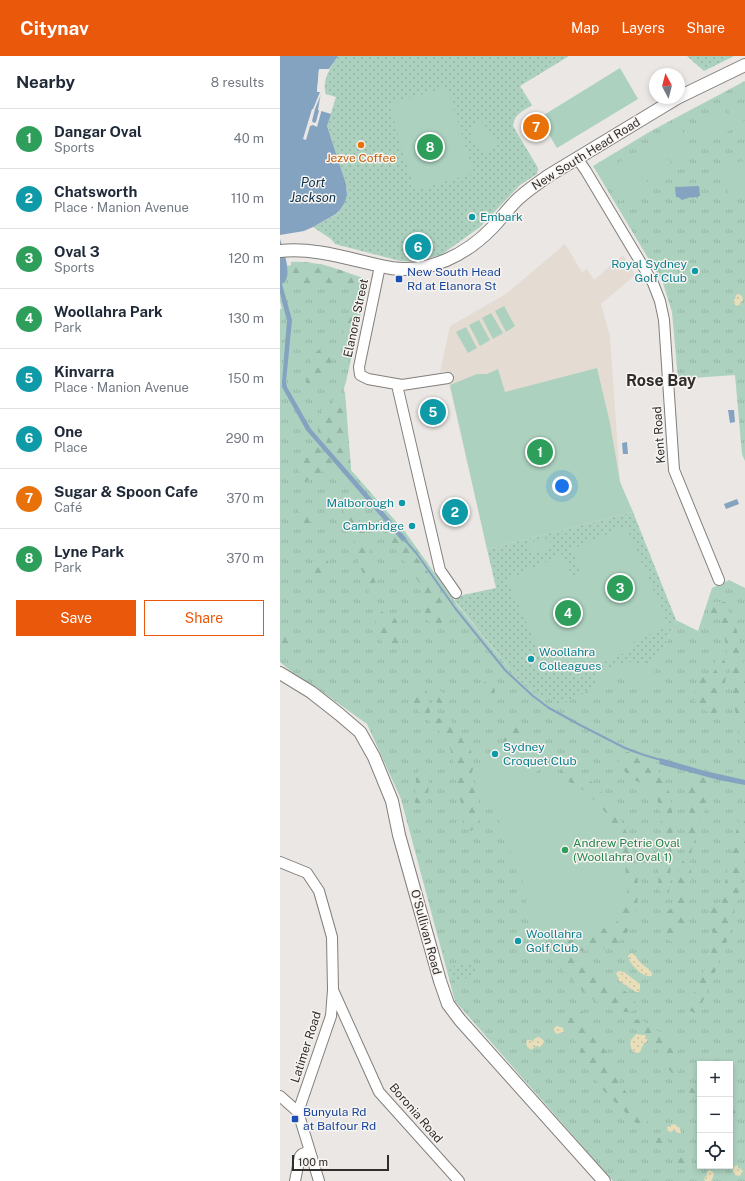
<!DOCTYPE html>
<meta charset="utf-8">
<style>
:root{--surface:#fff;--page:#f6f6f7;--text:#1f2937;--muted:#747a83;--line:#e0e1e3;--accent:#ea580c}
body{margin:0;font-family:"Public Sans",sans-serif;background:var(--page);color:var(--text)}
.controls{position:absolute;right:12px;bottom:12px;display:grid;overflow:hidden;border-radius:0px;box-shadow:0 2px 6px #0003}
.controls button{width:36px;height:36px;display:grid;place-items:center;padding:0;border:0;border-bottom:1px solid var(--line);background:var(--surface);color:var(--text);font:20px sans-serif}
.compass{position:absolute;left:369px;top:12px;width:36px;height:36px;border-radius:50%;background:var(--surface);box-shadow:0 2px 6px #0003;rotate:353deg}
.scale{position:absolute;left:12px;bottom:10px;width:97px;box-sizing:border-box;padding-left:4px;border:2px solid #302e2d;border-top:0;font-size:11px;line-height:14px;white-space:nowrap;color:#302e2d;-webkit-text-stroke:3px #f8f4f1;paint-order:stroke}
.you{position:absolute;left:282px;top:430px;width:14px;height:14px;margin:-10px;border:3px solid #fff;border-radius:50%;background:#1a73e8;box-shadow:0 0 0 6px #1a73e833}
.badge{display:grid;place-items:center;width:26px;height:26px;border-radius:50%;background:var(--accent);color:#fff;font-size:13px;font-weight:700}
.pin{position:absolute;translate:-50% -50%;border:2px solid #fff;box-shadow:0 1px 4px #0006}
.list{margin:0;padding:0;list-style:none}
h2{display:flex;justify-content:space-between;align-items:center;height:52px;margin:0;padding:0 16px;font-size:17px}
h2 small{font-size:13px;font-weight:400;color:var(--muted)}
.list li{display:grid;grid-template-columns:26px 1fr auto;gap:12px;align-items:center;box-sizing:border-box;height:60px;padding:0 16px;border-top:1px solid var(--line)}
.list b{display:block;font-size:15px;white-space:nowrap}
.list p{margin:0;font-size:13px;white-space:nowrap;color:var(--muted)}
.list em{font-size:13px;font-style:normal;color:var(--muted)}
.actions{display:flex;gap:8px;padding:12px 16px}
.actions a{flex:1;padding:9px 0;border:1px solid var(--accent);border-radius:0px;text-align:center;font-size:14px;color:var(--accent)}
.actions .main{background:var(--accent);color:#fff}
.icon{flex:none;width:22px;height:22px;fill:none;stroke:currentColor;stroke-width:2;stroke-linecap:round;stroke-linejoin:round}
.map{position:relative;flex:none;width:465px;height:1125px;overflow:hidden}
header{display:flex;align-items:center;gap:24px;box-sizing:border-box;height:56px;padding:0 20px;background:var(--accent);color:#fff}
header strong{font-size:19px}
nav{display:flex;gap:22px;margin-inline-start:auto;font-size:14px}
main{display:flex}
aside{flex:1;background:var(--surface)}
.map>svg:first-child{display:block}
.built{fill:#e4dbd3}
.grass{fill:url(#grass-tufts);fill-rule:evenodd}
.forest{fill:url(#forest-firs)}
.sand{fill:url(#sand-dots)}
.park{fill:url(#park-dots)}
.garden{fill:#acd1bf}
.water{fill:#84a3c0}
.pier{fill:#eae7e4}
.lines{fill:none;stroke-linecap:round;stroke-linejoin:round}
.stream{stroke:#84a3c0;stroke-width:2}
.minor-casing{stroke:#827f7c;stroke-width:12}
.major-casing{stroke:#827f7c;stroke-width:14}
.minor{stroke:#fff;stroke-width:10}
.major{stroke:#fff;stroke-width:12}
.food-dot{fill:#e8710a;stroke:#f8f4f1;stroke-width:1.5}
.culture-dot{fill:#0f9aa8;stroke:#f8f4f1;stroke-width:1.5}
.transit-dot{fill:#1a4fb4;stroke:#f8f4f1;stroke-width:1.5}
.leisure-dot{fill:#2e9e5b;stroke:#f8f4f1;stroke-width:1.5}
.labels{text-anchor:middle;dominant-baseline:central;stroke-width:3;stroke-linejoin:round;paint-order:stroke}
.street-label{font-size:12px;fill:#302e2d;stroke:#f8f4f1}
.food-label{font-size:12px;fill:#c56008;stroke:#f8f4f1}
.culture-label{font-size:12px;fill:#0d838f;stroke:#f8f4f1;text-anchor:start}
.transit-label{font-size:12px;fill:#164399;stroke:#f8f4f1;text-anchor:start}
.leisure-label{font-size:12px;fill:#27864d;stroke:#f8f4f1;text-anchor:start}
.water-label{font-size:13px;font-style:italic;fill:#09304d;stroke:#f8f4f1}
.district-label{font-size:16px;font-weight:bold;fill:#302e2d;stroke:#f8f4f1}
</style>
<header>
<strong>Citynav</strong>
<nav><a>Map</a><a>Layers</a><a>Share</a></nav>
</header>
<main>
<aside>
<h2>Nearby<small>8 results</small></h2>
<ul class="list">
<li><span class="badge" style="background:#2e9e5b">1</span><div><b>Dangar Oval</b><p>Sports</p></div><em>40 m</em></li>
<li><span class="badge" style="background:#0f9aa8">2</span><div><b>Chatsworth</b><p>Place · Manion Avenue</p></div><em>110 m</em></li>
<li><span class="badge" style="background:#2e9e5b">3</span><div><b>Oval 3</b><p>Sports</p></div><em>120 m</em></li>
<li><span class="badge" style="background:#2e9e5b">4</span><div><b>Woollahra Park</b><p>Park</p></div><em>130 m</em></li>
<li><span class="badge" style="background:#0f9aa8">5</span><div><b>Kinvarra</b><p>Place · Manion Avenue</p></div><em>150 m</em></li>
<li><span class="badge" style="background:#0f9aa8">6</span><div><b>One</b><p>Place</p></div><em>290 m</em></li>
<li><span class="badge" style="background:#e8710a">7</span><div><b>Sugar &amp; Spoon Cafe</b><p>Café</p></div><em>370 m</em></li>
<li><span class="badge" style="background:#2e9e5b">8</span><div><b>Lyne Park</b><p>Park</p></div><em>370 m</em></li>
</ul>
<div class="actions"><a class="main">Save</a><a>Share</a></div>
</aside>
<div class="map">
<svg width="465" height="1125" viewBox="0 0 465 1125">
<defs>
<pattern id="grass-tufts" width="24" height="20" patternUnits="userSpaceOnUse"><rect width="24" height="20" fill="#acd1bf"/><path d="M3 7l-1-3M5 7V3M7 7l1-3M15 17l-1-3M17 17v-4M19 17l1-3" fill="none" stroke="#94b4a4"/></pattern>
<pattern id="forest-firs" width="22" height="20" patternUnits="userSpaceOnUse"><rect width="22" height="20" fill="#acd1bf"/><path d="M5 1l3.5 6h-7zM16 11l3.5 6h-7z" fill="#94b4a4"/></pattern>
<pattern id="sand-dots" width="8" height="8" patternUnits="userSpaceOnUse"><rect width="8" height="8" fill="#e8deb9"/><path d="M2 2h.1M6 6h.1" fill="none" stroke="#c7bf9f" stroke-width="1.8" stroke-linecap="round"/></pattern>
<pattern id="park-dots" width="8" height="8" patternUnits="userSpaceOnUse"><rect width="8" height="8" fill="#acd1bf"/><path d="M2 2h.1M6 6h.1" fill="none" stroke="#94b4a4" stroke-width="1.8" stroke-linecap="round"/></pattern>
</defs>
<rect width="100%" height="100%" fill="#eae7e4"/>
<path class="built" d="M 285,188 L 302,216 L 307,213 L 314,224 L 343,199 L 355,219 L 321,248 L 330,280 L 340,426 L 353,456 L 207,493 L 166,315 L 160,316 L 170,270 L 226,238 Z"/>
<path class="grass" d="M 465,25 L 465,405 L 462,398 L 455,319 L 398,323 L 392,256 L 383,227 L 313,110 L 371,75 Z
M 41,208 L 88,224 L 66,326 L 64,332 L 71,414 L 126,477 L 178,550 L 242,628 L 385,591 L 396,564 L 418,575 L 432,532 L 449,524 L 465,532 L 465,1125 L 333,1125 L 175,945 L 121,743 L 87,668 L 34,630 L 13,617 L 0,606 L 0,253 L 2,253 L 0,245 L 0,210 ZM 420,1008 L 450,1008 L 450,1110 L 420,1110 Z"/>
<path class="forest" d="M 11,206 C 38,204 63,215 88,224 L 69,307 C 44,284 82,251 71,235 C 62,222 18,237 11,219 C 10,215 11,210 11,206 Z
M 39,294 C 48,293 55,302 50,311 C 47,314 44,317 42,321 C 38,326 37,330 33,334 L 29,335 L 26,332 C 26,319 27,302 39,294 Z
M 65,336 L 71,414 C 57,401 25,374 42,353 C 46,349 59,341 65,336 Z
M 33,390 L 36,390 C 44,395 40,396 38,403 L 39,404 L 43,406 L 48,402 L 51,403 L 56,410 L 56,413 L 45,415 L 25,426 L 22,425 C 14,411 24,400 33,390 Z
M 63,444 L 66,445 L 83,471 L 86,480 L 89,491 L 90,509 L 95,524 L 98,539 L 97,542 L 94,542 L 89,538 L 88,529 L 78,506 L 73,477 L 61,449 L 61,445 Z
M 26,451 C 32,453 33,458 33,464 L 29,469 L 25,469 C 21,465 18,460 19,454 Z
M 107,475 L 110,475 C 127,488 174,540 165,563 C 164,565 161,567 159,569 C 146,568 145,560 143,549 C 150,535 136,523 129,513 C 126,508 123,502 119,497 C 113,490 105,486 104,477 Z
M 41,499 C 50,501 53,519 46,525 L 40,525 C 35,520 33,510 33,503 Z
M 436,546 L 445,546 L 457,575 L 460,590 L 460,594 L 462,599 L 465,612 L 465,709 L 462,701 L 443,570 L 440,564 L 428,557 L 428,551 L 430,547 Z
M 95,551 L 107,559 L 112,559 C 119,566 121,575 123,584 C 119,590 113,594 106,593 C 98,581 95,567 93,553 Z
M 0,573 L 7,573 C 11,577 12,579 12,586 L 0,596 Z
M 437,601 C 441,601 443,602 445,606 C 449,614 442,647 438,656 C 433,658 431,657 426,655 C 409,648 414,633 419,619 L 423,617 L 431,618 C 437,615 435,610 435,604 Z
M 205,626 C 211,627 215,631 215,636 L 213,640 L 207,640 L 202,633 L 201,629 Z
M 137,628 L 143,630 L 148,638 L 150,657 L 154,661 L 170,664 L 176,671 L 184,687 L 191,694 L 193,713 L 191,719 L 191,724 L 197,738 L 199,750 L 199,761 L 196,770 L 191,775 L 185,773 C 182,766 182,758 181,750 C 181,743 178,738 177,732 C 174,716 175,698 166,684 C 157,670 142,659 130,647 L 129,637 L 132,630 Z
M 154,632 C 162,633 167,640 166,647 L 162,649 C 156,647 153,642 151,637 L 152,634 Z
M 232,668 L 235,668 L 240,671 L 244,681 L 225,694 L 221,689 C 224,685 223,684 224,679 C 225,675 229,671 232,668 Z
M 347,696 L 351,696 L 377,706 L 380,723 L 388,732 L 391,742 L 393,771 L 389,836 C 386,838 382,837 379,834 L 378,829 L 382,773 L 379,748 L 375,738 L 368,730 L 354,724 L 347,718 L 338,707 C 339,701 342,698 347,696 Z
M 282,713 C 290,715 297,717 305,721 C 322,732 335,753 344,771 C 360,802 368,865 336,888 C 329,892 320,893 313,894 C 305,895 292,896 285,893 C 281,891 276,883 273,880 L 314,877 L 348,844 L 345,809 L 337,779 L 296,729 L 279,722 L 280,717 Z
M 406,714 L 428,721 L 430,725 L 428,744 L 425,754 L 415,779 L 412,791 L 410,809 L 412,821 L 409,829 L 407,838 L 409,861 L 406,875 L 398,885 L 392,886 L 387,882 L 384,873 L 383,864 L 386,857 L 391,852 L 396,841 L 398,831 L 397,822 L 399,811 L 405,801 L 405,785 L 410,754 L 408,745 L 409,728 Z
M 138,715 C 155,712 147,740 146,749 L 143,752 L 139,751 L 135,747 L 136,720 Z
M 465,736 L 465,804 L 458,839 L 449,880 L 437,911 L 420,952 L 416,957 L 410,955 L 407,951 C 416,932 431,905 434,885 C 435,874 423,866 430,855 C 431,853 438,848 441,845 Z
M 289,900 L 351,939 L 357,950 L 355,954 L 350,956 L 342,956 L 327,953 L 306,938 L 279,911 L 277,907 L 278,903 Z
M 302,956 L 314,973 L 325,995 L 341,1029 L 357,1051 L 365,1059 L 368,1065 L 363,1069 L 356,1067 L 323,1034 L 308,1013 L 288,969 L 287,961 L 291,958 Z
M 359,963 C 366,966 371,971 378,975 C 382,977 385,977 389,978 C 400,982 397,995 398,1003 C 398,1009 400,1013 397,1018 L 392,1017 L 385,1009 L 376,991 L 371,989 L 365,979 L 352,971 L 351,967 L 353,965 Z
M 420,1029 L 420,1039 L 417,1037 L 410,1037 L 409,1034 L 411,1032 Z
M 450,1046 C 456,1056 462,1068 450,1075 Z
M 369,1077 C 378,1077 387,1077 389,1087 L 386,1092 L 381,1093 L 373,1092 L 368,1085 Z
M 401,1100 L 409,1101 L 411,1105 L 411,1110 L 406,1112 L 398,1112 L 396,1110 L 395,1104 Z"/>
<path class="sand" d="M 459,238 L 462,240 L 463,245 L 460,247 L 460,249 L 456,250 L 453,245 L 455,243 L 456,239 Z
M 352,897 C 357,899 356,903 360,906 C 365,911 368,911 372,917 L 372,920 C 363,922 350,909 348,900 L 350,898 Z
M 339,915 L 344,916 L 360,928 L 360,933 L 359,936 L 356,936 L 339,925 L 336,917 Z
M 277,970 L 283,972 L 284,976 L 276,978 L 274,974 L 274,972 Z
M 356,978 L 365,979 C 367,981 368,983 367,986 L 364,987 L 360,996 L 358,997 L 353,996 L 350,989 L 351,984 Z
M 258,981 L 261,982 L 264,985 L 262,990 L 260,991 L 256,990 L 251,994 C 247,991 245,989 247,984 L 251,984 L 253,986 L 254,983 Z
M 394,1068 L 400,1072 L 401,1077 L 398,1077 L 394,1074 L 391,1076 L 388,1075 L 387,1071 Z
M 456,1109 L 458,1110 L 458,1112 L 461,1113 L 463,1115 L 461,1119 L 459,1120 L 455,1119 C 453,1116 452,1111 456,1109 Z
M 429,1114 L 433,1116 L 434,1119 L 431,1125 L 425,1125 L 424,1122 L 427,1119 L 427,1116 Z"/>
<path class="park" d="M 58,0 L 289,0 L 240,30 L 252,49 C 242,56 234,58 233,70 L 258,112 L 257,118 L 240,129 L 200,171 L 161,199 L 137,205 L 120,205 L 55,188 L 51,183 L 33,171 L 57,158 L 60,154 L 65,146 L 67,134 L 66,128 L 47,70 L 56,41 L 46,38 C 41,26 51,10 58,0 Z
M 407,0 L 454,0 L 424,15 Z
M 353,456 L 396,564 L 385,591 L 374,602 L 280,649 L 242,628 L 174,544 L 183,539 L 216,532 L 207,493 Z
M 195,907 L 198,914 L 176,929 L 168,916 L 173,910 Z"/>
<path class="garden" d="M 340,12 L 358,43 L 277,92 L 259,62 Z
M 167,31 L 194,117 L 135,135 L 109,48 Z
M 457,47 L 465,69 L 456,73 L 447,51 Z
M 439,54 L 450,74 L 441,80 L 429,60 Z
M 422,64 L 434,84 L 425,89 L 413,69 Z
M 202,65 L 218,90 L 204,99 L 188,74 Z
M 400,71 L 416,98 L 394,110 L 379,83 Z
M 377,84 L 393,111 L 371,124 L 355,97 Z
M 351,99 L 369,128 L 340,146 L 321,117 Z
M 465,104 L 465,141 L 451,146 L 440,112 Z
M 224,250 L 235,270 L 226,276 L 215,255 Z
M 211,257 L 223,277 L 213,283 L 202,262 Z
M 199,264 L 210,284 L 200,290 L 189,269 Z
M 186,271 L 197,292 L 188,297 L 176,276 Z
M 317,312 L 330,367 L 340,426 L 353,456 L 207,493 L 170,329 L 197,318 L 207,318 L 218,313 L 225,336 Z
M 346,470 L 389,570 L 355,585 L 347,595 L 330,605 L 312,607 L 301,604 L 270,618 L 227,524 L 283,498 L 292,520 L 302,517 L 292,493 Z
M 269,482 L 272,492 L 251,498 L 249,487 Z
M 350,606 L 367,610 L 375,615 L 369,632 C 363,629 356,623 350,621 C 340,617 324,631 316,637 L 315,618 C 327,612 338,608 350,606 Z
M 244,681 L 267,707 L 254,718 L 267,717 L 296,729 L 308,737 L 327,758 L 337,779 L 345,809 L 348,844 L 336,867 L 314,877 L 273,880 L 248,867 L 244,829 L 223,777 L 213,748 L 192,721 Z"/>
<path class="water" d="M 0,0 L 58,0 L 49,13 L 39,13 L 37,36 L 41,36 L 38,54 L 51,58 L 47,70 L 66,128 L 67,139 L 65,146 L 60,154 L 56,158 L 33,171 L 24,175 L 0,179 Z
M 419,130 L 420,140 L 418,140 L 418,142 L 415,141 L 412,142 L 411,141 L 402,144 L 398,141 L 396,141 L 395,131 Z
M 0,183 C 3,194 14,221 2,228 L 12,264 L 6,326 L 7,331 L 31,373 L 127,483 L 122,485 L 26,374 L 2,331 L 2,326 L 7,265 L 0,237 Z
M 448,354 L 454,354 L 455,366 L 450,367 Z
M 347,386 L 348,398 L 343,398 L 342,387 Z
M 457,443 L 459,448 L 446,453 L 444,448 Z
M 380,702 L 425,715 L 465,724 L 465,729 L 439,724 L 379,708 Z"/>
<path class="pier" d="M 39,13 L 49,13 L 49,15 L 41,15 L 39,34 L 42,34 L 43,36 L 42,36 L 35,53 L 32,65 L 34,67 L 36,66 L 42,43 L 41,53 L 42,53 L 37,71 L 33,69 L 30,70 L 26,84 L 23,83 L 32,53 L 33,53 L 40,36 L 37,36 Z"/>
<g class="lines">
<path class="stream" d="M 124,483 L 137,498 L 175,552 L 225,614 L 253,640 L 269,652 L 300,669 L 345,692 L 364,699 L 381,704"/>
<defs>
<path id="minor" d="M 297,102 L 306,115 L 373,227 L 380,245 L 384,264 L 394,414 L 439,524
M 100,210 L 79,311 L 80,319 L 88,323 L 122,329 L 168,322
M 117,329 L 160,514 L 176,537
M 0,806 L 27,817 L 39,835 L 52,881 L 53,934 L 51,960 L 18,1056 L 39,1125
M 53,934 L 99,1036 L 179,1125
M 0,1040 L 18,1056
M 15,1125 L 20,1100 L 22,1098 L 30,1095"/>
<path id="major" d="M 399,41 L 465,9
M 0,195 C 38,191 74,205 111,212 C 149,218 187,198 212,172 C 222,162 229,151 239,142 C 248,134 258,127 268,120 L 397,42
M 0,617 L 31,636 L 59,658 L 80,676 L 94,701 L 112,745 L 119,779 L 160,925 L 168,948 L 180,964 L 324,1125"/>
</defs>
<use href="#minor" class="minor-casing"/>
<use href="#major" class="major-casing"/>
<use href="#minor" class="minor"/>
<use href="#major" class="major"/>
</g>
<circle class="food-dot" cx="81" cy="89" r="4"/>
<g class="culture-dot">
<circle cx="192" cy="161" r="4"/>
<circle cx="415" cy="215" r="4"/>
<circle cx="122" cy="447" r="4"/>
<circle cx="132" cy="470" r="4"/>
<circle cx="251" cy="603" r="4"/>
<circle cx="215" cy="698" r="4"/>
<circle cx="238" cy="885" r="4"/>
</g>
<g class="transit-dot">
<rect x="115" y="219" width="8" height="8" rx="2"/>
<rect x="11" y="1059" width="8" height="8" rx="2"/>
</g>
<circle class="leisure-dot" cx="285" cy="794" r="4"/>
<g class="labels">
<g class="street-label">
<text transform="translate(306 98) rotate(-32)">New South Head Road</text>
<text transform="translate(76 262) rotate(-78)">Elanora Street</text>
<text transform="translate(379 379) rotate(-94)">Kent Road</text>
<text transform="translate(146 876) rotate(75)">O'Sullivan Road</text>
<text transform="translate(26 991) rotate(-72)">Latimer Road</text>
<text transform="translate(136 1057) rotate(49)">Boronia Road</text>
</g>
<g class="food-label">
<text x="81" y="102">Jezve Coffee</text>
</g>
<g class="culture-label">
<text x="200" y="161">Embark</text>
<text x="407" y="208" text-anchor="end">Royal Sydney<tspan x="407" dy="14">Golf Club</tspan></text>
<text x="114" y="447" text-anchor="end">Malborough</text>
<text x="124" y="470" text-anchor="end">Cambridge</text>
<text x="259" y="596">Woollahra<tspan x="259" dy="14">Colleagues</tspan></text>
<text x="223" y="691">Sydney<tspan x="223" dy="14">Croquet Club</tspan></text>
<text x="246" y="878">Woollahra<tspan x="246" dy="14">Golf Club</tspan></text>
</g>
<g class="transit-label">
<text x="127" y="216">New South Head<tspan x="127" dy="14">Rd at Elanora St</tspan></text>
<text x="23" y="1056">Bunyula Rd<tspan x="23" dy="14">at Balfour Rd</tspan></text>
</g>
<g class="leisure-label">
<text x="293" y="787">Andrew Petrie Oval<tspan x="293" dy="14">(Woollahra Oval 1)</tspan></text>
</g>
<g class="water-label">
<text x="33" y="126">Port<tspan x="33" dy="15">Jackson</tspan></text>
</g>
<g class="district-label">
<text x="381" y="324">Rose Bay</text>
</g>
</g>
</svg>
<div class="controls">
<button>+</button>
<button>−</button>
<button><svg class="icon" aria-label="locate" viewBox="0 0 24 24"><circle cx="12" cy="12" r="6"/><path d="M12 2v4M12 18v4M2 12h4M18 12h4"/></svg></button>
</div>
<svg class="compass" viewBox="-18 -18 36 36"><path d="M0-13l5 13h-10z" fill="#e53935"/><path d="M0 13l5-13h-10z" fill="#747a83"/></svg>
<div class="scale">100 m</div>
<div class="you"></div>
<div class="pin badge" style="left:260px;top:396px;background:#2e9e5b">1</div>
<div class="pin badge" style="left:175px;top:456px;background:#0f9aa8">2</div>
<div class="pin badge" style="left:340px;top:532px;background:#2e9e5b">3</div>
<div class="pin badge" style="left:288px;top:557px;background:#2e9e5b">4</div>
<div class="pin badge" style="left:153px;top:356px;background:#0f9aa8">5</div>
<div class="pin badge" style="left:138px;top:191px;background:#0f9aa8">6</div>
<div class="pin badge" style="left:256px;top:71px;background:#e8710a">7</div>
<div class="pin badge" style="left:150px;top:91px;background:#2e9e5b">8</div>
</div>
</main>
